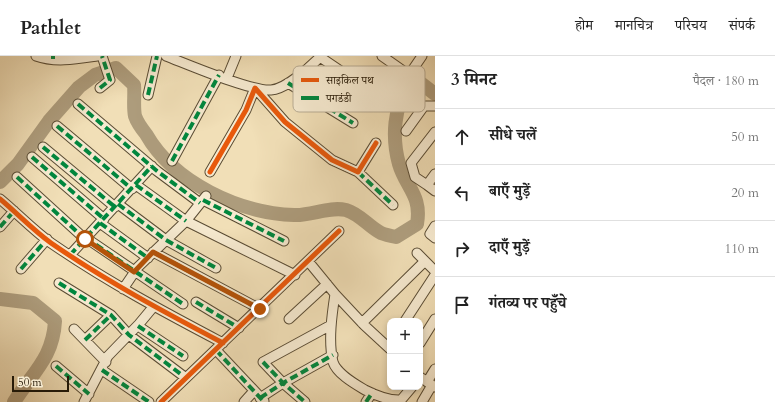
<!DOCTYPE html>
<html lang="hi">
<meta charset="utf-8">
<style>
:root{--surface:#fff;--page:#f6f6f6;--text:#222;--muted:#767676;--line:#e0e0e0}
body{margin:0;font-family:Cardo,"Noto Serif Devanagari",serif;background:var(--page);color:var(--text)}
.controls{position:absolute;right:12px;bottom:12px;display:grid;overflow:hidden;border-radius:8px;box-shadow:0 2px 6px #0003}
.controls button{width:36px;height:36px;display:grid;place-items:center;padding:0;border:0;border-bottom:1px solid var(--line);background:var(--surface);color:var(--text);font:20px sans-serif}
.scale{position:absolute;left:12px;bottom:10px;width:57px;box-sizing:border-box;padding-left:4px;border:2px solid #281b08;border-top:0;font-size:11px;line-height:14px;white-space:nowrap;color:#281b08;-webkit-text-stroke:3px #f6ead0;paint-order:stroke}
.stop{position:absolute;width:12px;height:12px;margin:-9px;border:3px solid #b45309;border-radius:50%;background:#fff}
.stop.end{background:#b45309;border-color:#fff;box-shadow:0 1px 4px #0008}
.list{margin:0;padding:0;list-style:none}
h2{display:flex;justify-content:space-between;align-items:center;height:52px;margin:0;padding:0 16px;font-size:17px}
h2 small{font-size:13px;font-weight:400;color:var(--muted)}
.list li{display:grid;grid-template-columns:26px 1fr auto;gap:12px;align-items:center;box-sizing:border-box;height:56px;padding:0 16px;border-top:1px solid var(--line)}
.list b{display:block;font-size:15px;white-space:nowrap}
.list em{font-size:13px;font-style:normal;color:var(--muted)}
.icon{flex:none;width:22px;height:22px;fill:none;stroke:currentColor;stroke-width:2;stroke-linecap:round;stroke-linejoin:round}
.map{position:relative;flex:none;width:435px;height:346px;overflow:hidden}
header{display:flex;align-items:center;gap:24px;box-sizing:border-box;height:56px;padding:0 20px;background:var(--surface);border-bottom:1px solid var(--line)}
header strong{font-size:19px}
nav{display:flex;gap:22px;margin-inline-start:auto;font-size:14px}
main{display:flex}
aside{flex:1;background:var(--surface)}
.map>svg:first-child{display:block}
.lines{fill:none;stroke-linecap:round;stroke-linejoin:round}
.river{stroke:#ad9c7c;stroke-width:14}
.minor-casing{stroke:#5a4c34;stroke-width:11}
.minor{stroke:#f6ead0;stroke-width:9}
.quiet{stroke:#00873e;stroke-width:4;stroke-dasharray:8 4;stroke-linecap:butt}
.cycleway-casing{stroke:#f6ead0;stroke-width:8}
.cycleway{stroke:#e8590c;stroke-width:5}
.route{stroke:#b45309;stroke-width:5}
.key{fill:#f6ead0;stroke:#b8ac94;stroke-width:1}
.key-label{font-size:11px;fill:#281b08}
</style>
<header>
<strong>Pathlet</strong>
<nav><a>होम</a><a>मानचित्र</a><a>परिचय</a><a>संपर्क</a></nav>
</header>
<main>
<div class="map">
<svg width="435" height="346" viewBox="0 0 435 346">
<rect width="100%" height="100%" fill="#f1dfb7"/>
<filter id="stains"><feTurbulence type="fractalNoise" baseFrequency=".005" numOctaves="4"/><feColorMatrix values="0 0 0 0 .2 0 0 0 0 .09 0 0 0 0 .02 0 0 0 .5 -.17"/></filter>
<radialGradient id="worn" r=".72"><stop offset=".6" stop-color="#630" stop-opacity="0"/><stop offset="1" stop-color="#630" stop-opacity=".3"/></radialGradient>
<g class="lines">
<path class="river" d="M 0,126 L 18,108 L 49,65 L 79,31 L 95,19 L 116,12 L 134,29 C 135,39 133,50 135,60 C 137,66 142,73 146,78 C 174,127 239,157 294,159 C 311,160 329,150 346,154 C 360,158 369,171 381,177 C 386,179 391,180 396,181 L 417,168 C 422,139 406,132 399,108 C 392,83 393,49 410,29 L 422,28 L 435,38
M 0,243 L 33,247 L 55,265 C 53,302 33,316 14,346"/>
<defs>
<path id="minor" d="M 36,0 C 55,7 77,3 97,0
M 166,0 C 187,8 252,36 271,34 C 286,33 310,11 321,0
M 382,0 L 409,19 L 422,0
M 320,1 L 385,45
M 227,22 L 236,0
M 288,27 L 353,67
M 100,32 L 110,24 L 102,0
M 148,39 L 157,0
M 78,48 L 157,115 L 200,147
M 57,70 L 132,133
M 406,75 L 424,50 L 435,50
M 43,91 L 115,151
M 32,101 L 104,163
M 172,105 L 219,19
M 210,116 L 246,54 L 255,32 L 285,66 L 332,104 L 358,116 L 376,87
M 358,116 L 393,149
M 435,118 L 427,129 L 435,135
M 17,121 L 85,183
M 136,129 L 186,165 L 295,219
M 427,129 L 415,121 L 411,107 L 435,76
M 0,143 C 17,157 33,174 51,187 C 106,225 164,256 223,287
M 203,144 L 284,185
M 118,148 L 166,184 L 216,212
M 100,167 L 148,202
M 435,170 L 430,178 L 435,182
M 0,171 L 14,155
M 86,182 L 183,248
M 153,196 L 260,253
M 417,197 L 435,215
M 70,199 L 152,110
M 308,205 L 335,238 C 332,258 328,285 333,306 C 337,318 355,328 365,334 C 375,339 389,345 401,344 L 412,331
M 21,213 L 47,183
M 59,227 L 111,259 L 129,279 L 186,322
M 123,233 L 138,211 L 186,165 L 206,140
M 335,238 L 364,269 L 390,293
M 196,246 L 239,272
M 289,263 L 327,228
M 405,265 L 435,219
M 362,267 L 425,205
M 138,270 L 183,300
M 74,273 L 106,306
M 85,284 L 111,259
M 420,287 L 435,263
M 216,294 L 264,345
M 56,310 L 89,338
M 102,314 L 149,346
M 420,321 L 435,331
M 427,326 L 435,313
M 260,342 L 283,327 L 333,299
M 84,346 L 108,300 L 139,268 L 154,250
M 161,346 L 339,175
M 244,346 L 253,336
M 305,346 L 283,327 L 263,306 L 331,269
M 366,346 L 372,337
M 422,346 L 432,329"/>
</defs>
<use href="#minor" class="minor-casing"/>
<use href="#minor" class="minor"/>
<path class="quiet" d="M 53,3 L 53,0
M 288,27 L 353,67
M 100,32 L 110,24 L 102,0
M 148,39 L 157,0
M 78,48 L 157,115 L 200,147
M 57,70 L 132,133
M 43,91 L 115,151
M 32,101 L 104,163
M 172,105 L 219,19
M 358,116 L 393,149
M 17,121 L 85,183
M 136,129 L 186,165
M 203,144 L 284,185
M 118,148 L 166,184 L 216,212
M 100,167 L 148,202
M 0,171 L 14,155
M 86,182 L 183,248
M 153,196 L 260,253
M 70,199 L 152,110
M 21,213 L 47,183
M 59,227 L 111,259 L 129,279 L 186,322
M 196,246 L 239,272
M 138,270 L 183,300
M 85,284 L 111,259
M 216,294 L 264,346
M 263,306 L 283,327 L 305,346
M 56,310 L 89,338
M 102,314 L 149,346
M 260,342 L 283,327 L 333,299
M 366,346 L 372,337"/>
<defs>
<path id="cycleway" d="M 210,116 L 246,54 L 255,32 L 285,66 L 332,104 L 358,116 L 376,87
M 0,143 C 17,157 33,174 51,187 C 106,225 164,256 223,287
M 161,346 L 339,175"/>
</defs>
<use href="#cycleway" class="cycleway-casing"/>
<use href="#cycleway" class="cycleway"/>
</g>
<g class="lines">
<path class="route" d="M 85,183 L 134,216 L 153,196 L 260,253"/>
</g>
<rect x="293" y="10" width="132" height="46" rx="6" class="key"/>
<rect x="301" y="22" width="18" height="4" fill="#e8590c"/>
<rect x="301" y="40" width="18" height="4" fill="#00873e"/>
<g class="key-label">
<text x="326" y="28">साइकिल पथ</text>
<text x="326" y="46">पगडंडी</text>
</g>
<rect width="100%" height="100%" filter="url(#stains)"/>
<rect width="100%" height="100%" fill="url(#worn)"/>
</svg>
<div class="controls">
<button>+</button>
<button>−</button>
</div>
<div class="scale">50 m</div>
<div class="stop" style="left:85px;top:183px"></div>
<div class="stop end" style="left:260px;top:253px"></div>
</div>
<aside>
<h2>3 मिनट<small>पैदल · 180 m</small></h2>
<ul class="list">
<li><svg class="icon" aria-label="ahead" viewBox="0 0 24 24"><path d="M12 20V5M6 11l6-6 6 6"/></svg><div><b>सीधे चलें</b></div><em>50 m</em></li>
<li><svg class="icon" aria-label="left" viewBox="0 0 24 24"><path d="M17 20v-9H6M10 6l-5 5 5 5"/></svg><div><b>बाएँ मुड़ें</b></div><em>20 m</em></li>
<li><svg class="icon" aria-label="right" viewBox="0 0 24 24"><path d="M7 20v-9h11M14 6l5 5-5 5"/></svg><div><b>दाएँ मुड़ें</b></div><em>110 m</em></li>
<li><svg class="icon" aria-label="arrive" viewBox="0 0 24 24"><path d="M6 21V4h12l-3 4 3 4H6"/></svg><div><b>गंतव्य पर पहुँचे</b></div></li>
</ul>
</aside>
</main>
